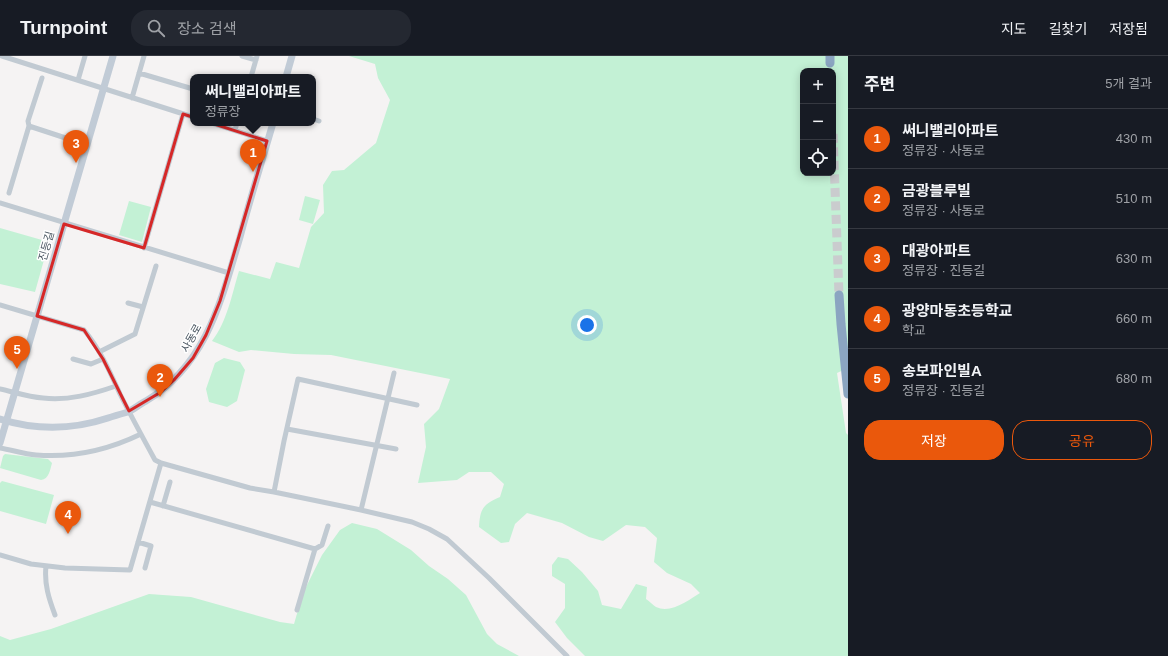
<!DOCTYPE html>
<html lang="ko">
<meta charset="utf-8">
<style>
:root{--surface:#171b24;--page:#242831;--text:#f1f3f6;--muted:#9ea1a6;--line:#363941;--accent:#ea580c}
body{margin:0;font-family:Helvetica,"Noto Sans KR",sans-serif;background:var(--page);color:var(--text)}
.controls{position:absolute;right:12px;top:12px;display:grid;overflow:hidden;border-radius:8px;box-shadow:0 2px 10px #0003}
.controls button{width:36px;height:36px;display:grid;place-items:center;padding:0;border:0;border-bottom:1px solid var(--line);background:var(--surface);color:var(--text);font:20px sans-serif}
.you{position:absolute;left:587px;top:269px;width:14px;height:14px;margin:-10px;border:3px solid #fff;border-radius:50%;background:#1a73e8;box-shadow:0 0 0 6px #1a73e833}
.badge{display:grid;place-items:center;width:26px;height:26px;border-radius:50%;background:var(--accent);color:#fff;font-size:13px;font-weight:700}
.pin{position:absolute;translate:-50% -33px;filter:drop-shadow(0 1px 2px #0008)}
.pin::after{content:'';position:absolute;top:21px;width:14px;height:12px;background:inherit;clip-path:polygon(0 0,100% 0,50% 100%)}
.popup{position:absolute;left:190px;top:18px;width:126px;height:52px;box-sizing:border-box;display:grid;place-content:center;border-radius:8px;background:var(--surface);filter:drop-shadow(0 1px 3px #0005);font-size:13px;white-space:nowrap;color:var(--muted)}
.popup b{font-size:15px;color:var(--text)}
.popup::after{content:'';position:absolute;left:50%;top:100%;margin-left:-8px;border:8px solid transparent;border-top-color:var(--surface)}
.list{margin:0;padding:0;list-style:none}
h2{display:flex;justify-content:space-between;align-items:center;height:52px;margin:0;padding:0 16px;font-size:17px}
h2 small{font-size:13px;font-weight:400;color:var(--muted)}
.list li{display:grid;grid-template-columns:26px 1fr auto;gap:12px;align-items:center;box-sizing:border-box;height:60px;padding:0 16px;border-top:1px solid var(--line)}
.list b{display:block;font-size:15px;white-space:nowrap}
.list p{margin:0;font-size:13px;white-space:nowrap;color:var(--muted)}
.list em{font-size:13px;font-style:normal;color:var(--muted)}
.actions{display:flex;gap:8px;padding:12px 16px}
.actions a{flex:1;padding:9px 0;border:1px solid var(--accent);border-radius:16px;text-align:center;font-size:14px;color:var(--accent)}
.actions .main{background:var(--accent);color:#fff}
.icon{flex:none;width:22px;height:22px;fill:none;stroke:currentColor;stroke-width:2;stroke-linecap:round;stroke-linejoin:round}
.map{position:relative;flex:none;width:848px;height:600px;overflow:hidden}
header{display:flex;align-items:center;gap:24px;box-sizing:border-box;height:56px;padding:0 20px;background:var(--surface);border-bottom:1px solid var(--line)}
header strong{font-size:19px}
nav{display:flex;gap:22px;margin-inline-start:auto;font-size:14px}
.search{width:280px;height:36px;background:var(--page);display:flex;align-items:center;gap:10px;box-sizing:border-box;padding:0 14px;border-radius:16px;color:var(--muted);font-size:15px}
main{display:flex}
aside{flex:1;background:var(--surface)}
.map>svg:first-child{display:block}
.green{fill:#c3f1d5;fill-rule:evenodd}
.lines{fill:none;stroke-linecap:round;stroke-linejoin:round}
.highway-tunnel{stroke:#caccce;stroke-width:9;stroke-dasharray:9 4.5;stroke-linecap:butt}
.street{stroke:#c1cad2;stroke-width:5}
.secondary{stroke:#c1cbd6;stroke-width:7}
.highway{stroke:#8ba5c1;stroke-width:9}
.marked{fill:none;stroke:#d62828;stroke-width:3;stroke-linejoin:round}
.labels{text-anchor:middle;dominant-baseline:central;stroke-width:3;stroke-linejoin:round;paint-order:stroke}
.street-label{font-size:11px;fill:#4a5661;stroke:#fff}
</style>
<header>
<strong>Turnpoint</strong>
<div class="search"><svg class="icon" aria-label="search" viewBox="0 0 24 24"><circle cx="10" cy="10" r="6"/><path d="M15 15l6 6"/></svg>장소 검색</div>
<nav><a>지도</a><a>길찾기</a><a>저장됨</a></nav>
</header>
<main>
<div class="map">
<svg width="848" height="600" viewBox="0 0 848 600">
<rect width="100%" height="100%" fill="#f5f3f3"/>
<path class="green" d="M 349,0 L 848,0 L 848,312 L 837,317 L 846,377 L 848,379 L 848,600 L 585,600 L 567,582 L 555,566 L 565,552 L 565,528 L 552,520 L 552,509 L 558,501 L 568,503 L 582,516 L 598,535 L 602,549 L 621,553 L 636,528 L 647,531 L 646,543 C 649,545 653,549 656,551 C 671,558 689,544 700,537 L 691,528 L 667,517 L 654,506 L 657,482 L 645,471 L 626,469 L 603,485 L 589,481 L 562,467 L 527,457 L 515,468 L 509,486 L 501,487 L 479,471 C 480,453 483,448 500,441 L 504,428 L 491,416 L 469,416 L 457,424 L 418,427 L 426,391 L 424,368 L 439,353 L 450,323 L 331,299 L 294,298 L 251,294 L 239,296 L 212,285 C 227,266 232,238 239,215 L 270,223 L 276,206 L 299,212 L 311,171 L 324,157 L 323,129 L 332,115 L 344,114 L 376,87 L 390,44 L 378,22 L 375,8 ZM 803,15 L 833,15 L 833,117 L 803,117 Z
M 305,140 L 320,144 L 313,168 L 299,164 Z
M 129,145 L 151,151 L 142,186 L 119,179 Z
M 0,172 L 49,186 L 35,236 L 0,228 Z
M 224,302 L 240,306 L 245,314 L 237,345 L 227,351 L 209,346 L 206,333 L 215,307 Z
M 5,398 L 48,403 L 52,407 C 50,414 49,423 41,424 L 0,412 L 3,400 Z
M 2,425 L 54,439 L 46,468 L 0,455 L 0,427 Z
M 352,467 L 377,473 L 411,494 L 429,510 L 448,523 L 466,539 L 487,578 L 497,588 L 519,600 L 0,600 L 0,580 L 10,584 L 51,573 L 149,538 L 191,541 L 280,566 L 294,568 L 303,537 L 322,499 L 340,474 Z"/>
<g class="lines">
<path class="highway-tunnel" d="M 833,78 L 839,239"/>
<path class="street" d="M 2,0 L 193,61
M 242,0 L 256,4
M 139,17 L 193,33
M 251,21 L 257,0
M 42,22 L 28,65 L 29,70 L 87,89
M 78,24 L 85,0
M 132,42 L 144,0
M 313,63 L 319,65
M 212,67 L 267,85
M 235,74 L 237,67
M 9,137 L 29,70
M 0,147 L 229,217
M 144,192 L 183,58
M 128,247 L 143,251
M 0,249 L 84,274 C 100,293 110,316 120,338 C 131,360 143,382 155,404 L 161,407 L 130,514 L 65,512 L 31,508 L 0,499
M 12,284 L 28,289
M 99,296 L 135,278 L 156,210
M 73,303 L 91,308 L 103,303
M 0,333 C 14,336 28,341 43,342 C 68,345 93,338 116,330
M 287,373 L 396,393
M 0,392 C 12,394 24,398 36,399 C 73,402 108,394 141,378
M 161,407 L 250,432 L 274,436 L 361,454 L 394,317
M 274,436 L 284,385 L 298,323 L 417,349
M 150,446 L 315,493
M 163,450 L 170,426
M 361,454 L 412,466 L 429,473 L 447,483 L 489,522 L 567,600
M 138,486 L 151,490 L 145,512
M 46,510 C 44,528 49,543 55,559
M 297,554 L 315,493 L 322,489 L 328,470"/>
<path class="secondary" d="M 286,21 L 292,0
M 0,363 C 35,374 72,374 108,362 C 114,360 121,358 128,356 C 134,353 140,348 146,345 C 207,308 221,245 240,181 C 250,143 262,105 273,67
M 0,387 L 113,0"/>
<path class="highway" d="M 830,0 L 830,7
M 839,239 L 841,268 L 848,338"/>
</g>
<path class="marked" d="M 183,58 L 267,85 L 220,245 L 206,279 L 193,302 L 174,324 L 161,336 L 129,355 L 103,303 L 84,274 L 37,260 L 64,168 L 144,192 Z"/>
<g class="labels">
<g class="street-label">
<text transform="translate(46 190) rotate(-74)">진등길</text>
<text transform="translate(191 282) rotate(-61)">사동로</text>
</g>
</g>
</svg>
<div class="controls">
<button>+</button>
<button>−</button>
<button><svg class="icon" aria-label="locate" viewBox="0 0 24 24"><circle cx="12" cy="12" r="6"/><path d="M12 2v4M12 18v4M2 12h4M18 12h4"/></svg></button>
</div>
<div class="you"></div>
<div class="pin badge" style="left:253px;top:116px">1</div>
<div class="popup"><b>써니밸리아파트</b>정류장</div>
<div class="pin badge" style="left:160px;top:341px">2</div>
<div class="pin badge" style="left:76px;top:107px">3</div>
<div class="pin badge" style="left:68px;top:478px">4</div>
<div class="pin badge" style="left:17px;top:313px">5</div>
</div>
<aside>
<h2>주변<small>5개 결과</small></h2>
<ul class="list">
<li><span class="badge">1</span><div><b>써니밸리아파트</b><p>정류장 · 사동로</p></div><em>430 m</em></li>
<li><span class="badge">2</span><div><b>금광블루빌</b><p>정류장 · 사동로</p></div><em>510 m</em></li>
<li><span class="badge">3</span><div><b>대광아파트</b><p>정류장 · 진등길</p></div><em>630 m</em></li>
<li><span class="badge">4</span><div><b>광양마동초등학교</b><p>학교</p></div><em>660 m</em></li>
<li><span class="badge">5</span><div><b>송보파인빌A</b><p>정류장 · 진등길</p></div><em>680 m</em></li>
</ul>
<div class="actions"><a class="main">저장</a><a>공유</a></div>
</aside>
</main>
